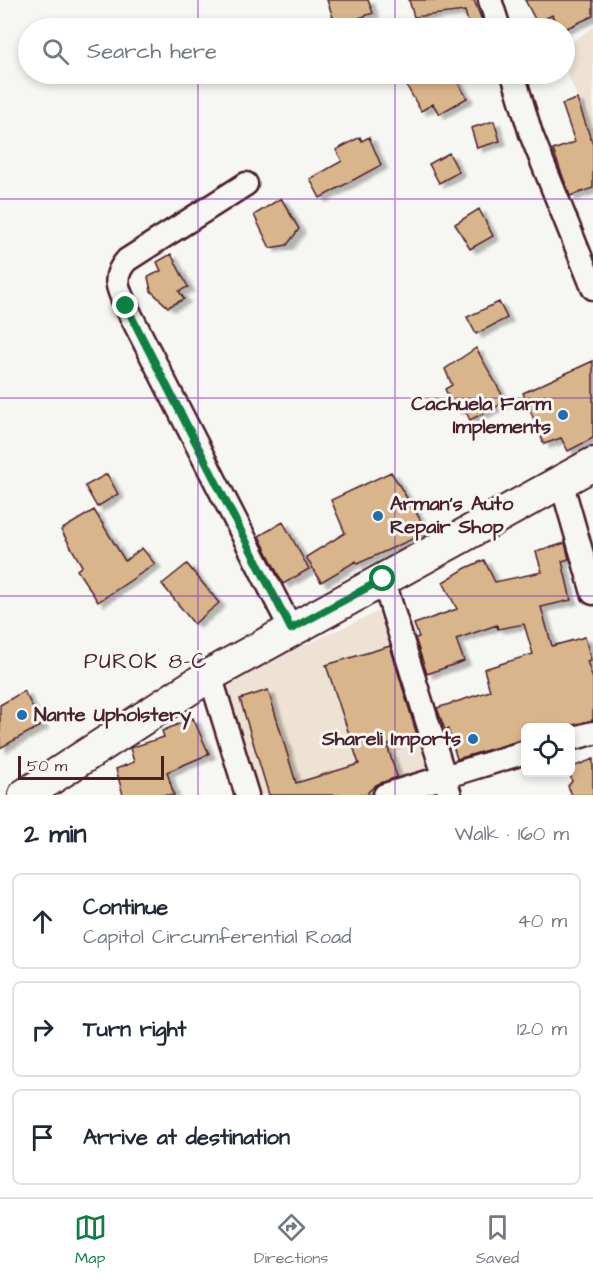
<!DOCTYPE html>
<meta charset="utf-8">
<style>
:root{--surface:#fff;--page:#f6f6f7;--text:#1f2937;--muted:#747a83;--line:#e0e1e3;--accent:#0b8043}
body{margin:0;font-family:"Architects Daughter",sans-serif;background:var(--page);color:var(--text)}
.controls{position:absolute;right:18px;bottom:18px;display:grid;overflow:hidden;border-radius:9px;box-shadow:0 3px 9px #0003}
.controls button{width:54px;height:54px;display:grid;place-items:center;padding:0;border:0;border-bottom:2px solid var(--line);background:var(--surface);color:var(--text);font:30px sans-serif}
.scale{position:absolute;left:18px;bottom:15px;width:146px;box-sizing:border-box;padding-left:6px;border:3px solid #4a1f2b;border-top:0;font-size:16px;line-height:21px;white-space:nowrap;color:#4a1f2b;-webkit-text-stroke:4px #f6f6f2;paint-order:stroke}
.stop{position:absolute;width:18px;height:18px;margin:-14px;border:4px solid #0b8043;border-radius:50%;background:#fff}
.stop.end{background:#0b8043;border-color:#fff;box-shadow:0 2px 6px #0008}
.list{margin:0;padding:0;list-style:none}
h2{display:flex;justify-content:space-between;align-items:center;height:78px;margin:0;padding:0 24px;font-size:26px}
h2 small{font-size:20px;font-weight:400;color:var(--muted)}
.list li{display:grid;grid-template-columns:39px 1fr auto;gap:18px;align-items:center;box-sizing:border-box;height:96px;margin:0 12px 12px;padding:0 12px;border:2px solid var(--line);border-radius:9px}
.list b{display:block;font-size:22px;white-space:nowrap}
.list p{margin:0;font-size:20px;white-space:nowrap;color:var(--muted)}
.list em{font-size:20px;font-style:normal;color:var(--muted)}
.icon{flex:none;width:33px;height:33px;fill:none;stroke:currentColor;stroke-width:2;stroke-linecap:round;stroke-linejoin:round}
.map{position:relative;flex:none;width:593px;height:795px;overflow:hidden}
.search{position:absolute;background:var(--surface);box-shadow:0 3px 9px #0003;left:18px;right:18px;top:18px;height:66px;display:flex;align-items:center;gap:15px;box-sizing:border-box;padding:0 21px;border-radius:33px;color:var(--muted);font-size:22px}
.sheet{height:402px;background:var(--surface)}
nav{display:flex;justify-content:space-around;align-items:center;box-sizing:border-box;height:84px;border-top:2px solid var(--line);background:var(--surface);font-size:16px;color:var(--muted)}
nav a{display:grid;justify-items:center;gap:3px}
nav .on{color:var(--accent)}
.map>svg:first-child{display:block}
.built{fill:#ede2d3}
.building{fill:#d9b58b;stroke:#4a1f2b;stroke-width:1.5;filter:url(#shadow)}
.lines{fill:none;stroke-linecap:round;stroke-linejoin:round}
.street-casing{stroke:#4a1f2b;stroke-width:27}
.secondary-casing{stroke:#4a1f2b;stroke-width:36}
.street{stroke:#f6f6f2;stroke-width:22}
.secondary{stroke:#f6f6f2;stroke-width:32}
.route{stroke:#0b8043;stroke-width:8}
.grid{fill:none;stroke:#7b2cbf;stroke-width:1.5;stroke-opacity:0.55}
.poi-dot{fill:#1f6fb2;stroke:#f6f6f2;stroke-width:2}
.labels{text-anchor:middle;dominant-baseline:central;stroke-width:6;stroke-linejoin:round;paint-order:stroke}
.poi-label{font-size:20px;font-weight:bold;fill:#4a1f2b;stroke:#f6f6f2;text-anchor:end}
.neighbourhood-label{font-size:21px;letter-spacing:1.5px;fill:#4a1f2b;stroke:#f6f6f2}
</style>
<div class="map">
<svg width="593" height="795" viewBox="0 0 593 795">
<defs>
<filter id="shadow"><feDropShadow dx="6" dy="4" stdDeviation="1.5" flood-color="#0004"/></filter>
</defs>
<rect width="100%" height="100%" fill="#f6f6f2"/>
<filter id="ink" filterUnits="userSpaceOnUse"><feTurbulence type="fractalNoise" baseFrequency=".0167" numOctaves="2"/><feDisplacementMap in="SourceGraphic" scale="12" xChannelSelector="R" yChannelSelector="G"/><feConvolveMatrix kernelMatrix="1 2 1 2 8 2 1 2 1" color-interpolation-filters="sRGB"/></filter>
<g filter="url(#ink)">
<path class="built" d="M 593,27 L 593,136 L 564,65 L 565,47 Z
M 386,608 L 433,770 L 361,795 L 253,795 L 217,685 Z"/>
<path class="building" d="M 327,0 L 368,0 L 373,13 L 336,26 Z
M 409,0 L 474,0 L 483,23 L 469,27 L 465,11 L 414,17 Z
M 525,0 L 593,0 L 593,16 L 567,28 L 558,28 L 552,15 L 537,23 Z
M 400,74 L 453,74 L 467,98 L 439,114 L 433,104 L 421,111 Z
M 577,99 L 593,145 L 593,188 L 570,196 L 553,150 L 575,142 L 562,104 Z
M 494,121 L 500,141 L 477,148 L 471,128 Z
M 360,137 L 362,141 L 369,137 L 381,165 L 320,198 L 310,179 L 342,161 L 336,150 Z
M 449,153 L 459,172 L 439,183 L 429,164 Z
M 281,198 L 299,229 L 287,245 L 270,248 L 254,215 Z
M 479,209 L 493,236 L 470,249 L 455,224 Z
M 171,254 L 188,287 L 179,291 L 184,299 L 168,307 L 151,291 L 148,277 L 161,271 L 157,262 Z
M 499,302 L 507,318 L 476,334 L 467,317 Z
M 476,348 L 506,402 L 470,420 L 464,408 L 455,410 L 445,389 L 452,385 L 445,369 Z
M 593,361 L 593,438 L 568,451 L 561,438 L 544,444 L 523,393 Z
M 391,472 L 428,532 L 357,564 L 356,561 L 321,582 L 306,557 L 345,533 L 331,500 Z
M 107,474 L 118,494 L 97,507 L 85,486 Z
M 94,510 L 125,561 L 142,548 L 155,564 L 98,602 L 77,570 L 82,566 L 61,530 Z
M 283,522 L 309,569 L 283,584 L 259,536 Z
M 565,543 L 569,559 L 562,561 L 571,600 L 541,607 L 552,646 L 585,637 L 591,660 L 587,661 L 593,679 L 593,720 L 564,728 L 525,728 L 525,739 L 457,759 L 448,729 L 445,730 L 437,708 L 490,691 L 484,669 L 533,654 L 524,624 L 498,629 L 497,625 L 456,639 L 464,661 L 427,674 L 415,638 L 419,637 L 414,624 L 457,609 L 443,582 L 466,568 L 484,560 L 495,582 L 542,572 L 536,552 Z
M 187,564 L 219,603 L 194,624 L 162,584 Z
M 390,646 L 417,735 L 387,745 L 397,777 L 376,785 L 368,792 L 369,795 L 269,795 L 240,699 L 268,690 L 296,783 L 359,764 L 326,665 Z
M 24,691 L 42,725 L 0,748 L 0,705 Z
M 193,718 L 209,754 L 167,772 L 174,795 L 123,795 L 116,769 L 134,762 L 130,748 L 164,737 L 162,731 Z
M 593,759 L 593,795 L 572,795 L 568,786 L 572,781 L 569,772 L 570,768 Z"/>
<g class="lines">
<defs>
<path id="street" d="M 490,0 L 499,28
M 513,74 L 531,134 L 593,288
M 246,184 L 127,260 C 112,276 117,288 126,306 L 291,629
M 561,481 L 593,593
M 383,579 L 450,795
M 210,675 L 247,795
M 570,739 L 593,733
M 385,795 L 526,752"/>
<path id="secondary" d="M 25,795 L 210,675 L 593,464"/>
</defs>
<use href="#street" class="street-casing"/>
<use href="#secondary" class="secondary-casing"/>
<use href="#street" class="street"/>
<use href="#secondary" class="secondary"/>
</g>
</g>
<g class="lines" filter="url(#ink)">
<path class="route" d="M 126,306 L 291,629 L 383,579"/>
</g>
<path class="grid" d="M 198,0 L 198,28M 395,0 L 395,28M 198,74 L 198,795M 395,74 L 395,795M 0,199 L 593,199M 0,398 L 593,398M 0,596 L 593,596"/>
<g class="poi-dot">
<circle cx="563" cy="415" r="6"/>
<circle cx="378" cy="516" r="6"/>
<circle cx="22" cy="715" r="6"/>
<circle cx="473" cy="739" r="6"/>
</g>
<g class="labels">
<g class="poi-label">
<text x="551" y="404">Cachuela Farm<tspan x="551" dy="23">Implements</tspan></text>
<text x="390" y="504" text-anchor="start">Arman's Auto<tspan x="390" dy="23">Repair Shop</tspan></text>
<text x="34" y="715" text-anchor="start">Nante Upholstery</text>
<text x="461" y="739">Shareli Imports</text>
</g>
<g class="neighbourhood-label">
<text x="146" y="661">PUROK 8-C</text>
</g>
</g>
</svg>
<div class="controls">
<button><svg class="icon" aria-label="locate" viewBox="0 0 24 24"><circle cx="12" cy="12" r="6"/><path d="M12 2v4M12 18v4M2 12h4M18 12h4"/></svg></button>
</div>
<div class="scale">50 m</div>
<div class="stop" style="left:383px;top:579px"></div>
<div class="stop end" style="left:126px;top:306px"></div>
<div class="search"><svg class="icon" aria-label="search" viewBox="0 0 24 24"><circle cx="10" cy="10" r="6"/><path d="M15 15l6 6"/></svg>Search here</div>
</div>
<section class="sheet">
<h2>2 min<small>Walk · 160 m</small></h2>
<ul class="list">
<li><svg class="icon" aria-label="ahead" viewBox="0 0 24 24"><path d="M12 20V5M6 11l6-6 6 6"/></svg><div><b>Continue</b><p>Capitol Circumferential Road</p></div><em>40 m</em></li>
<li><svg class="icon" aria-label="right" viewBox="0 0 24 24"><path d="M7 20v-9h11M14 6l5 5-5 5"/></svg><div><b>Turn right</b></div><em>120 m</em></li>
<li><svg class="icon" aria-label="arrive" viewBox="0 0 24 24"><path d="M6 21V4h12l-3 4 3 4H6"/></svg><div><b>Arrive at destination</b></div></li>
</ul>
</section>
<nav>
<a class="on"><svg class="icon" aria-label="map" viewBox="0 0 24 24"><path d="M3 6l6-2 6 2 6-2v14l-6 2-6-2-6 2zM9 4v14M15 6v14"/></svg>Map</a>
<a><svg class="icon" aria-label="directions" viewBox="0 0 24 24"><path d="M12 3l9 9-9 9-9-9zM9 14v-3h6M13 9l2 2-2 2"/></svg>Directions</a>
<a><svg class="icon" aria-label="saved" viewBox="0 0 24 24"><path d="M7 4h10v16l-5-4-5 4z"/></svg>Saved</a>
</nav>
